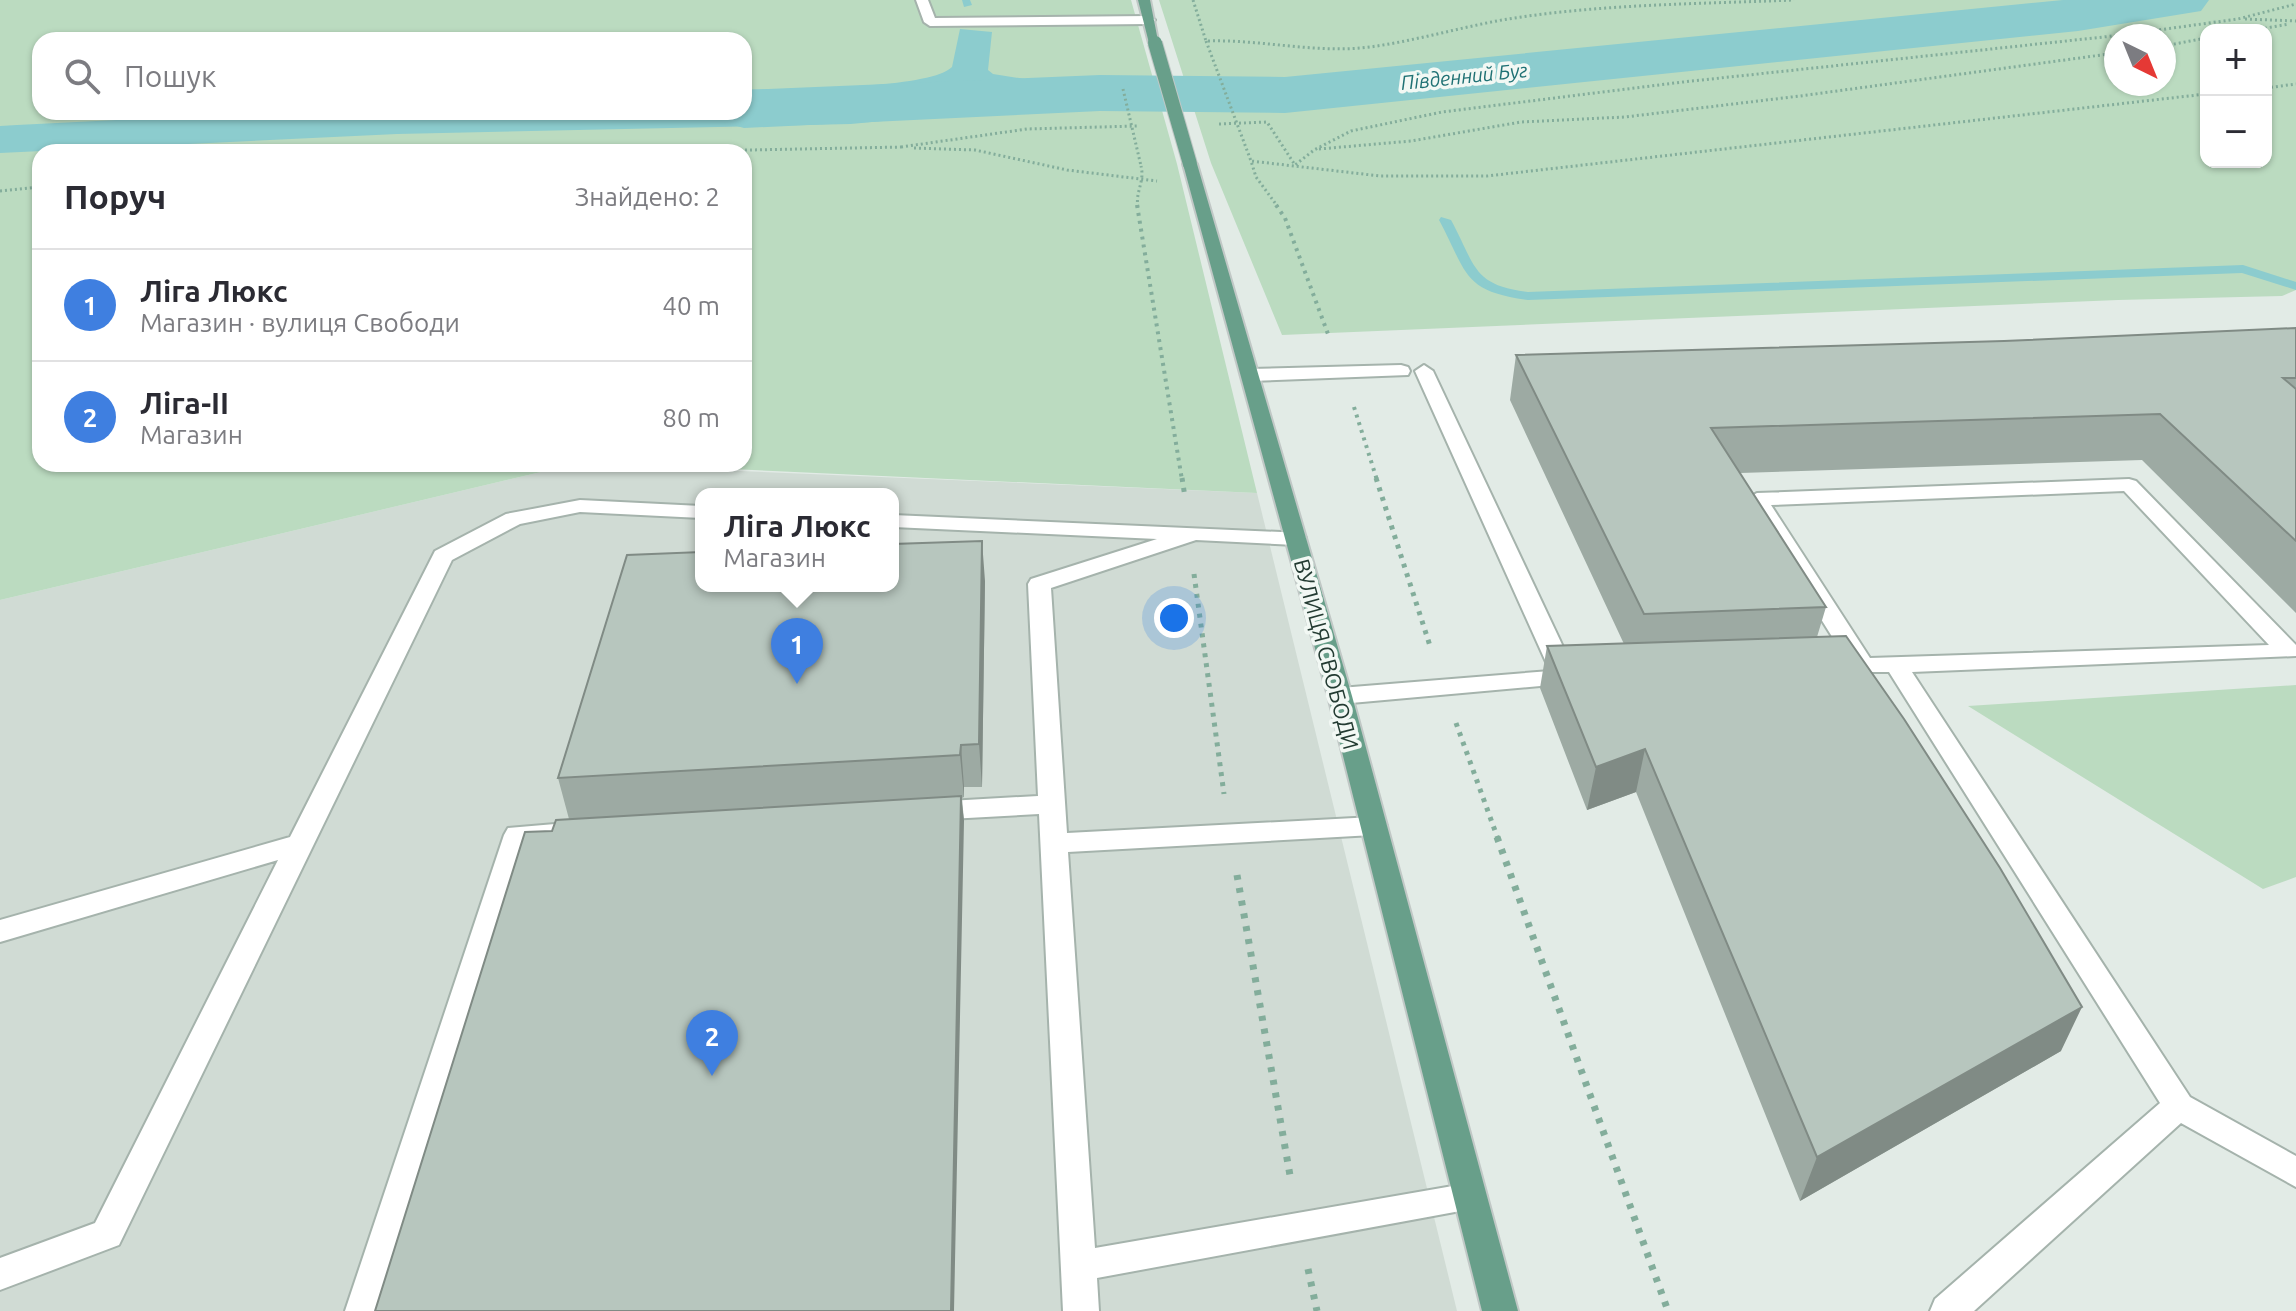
<!DOCTYPE html>
<html lang="uk">
<meta charset="utf-8">
<style>
:root{--surface:#fff;--page:#f2f2f3;--text:#2b2b33;--muted:#7c7c81;--line:#e1e1e2;--accent:#1a73e8}
body{margin:0;font-family:Ubuntu,sans-serif;background:var(--page);color:var(--text)}
.controls{position:absolute;right:24px;top:24px;display:grid;overflow:hidden;border-radius:16px;box-shadow:0 2px 6px #0004}
.controls button{width:72px;height:72px;display:grid;place-items:center;padding:0;border:0;border-bottom:2px solid var(--line);background:var(--surface);color:var(--text);font:40px sans-serif}
.compass{position:absolute;left:2104px;top:24px;width:72px;height:72px;border-radius:50%;background:var(--surface);box-shadow:0 2px 6px #0004;rotate:137deg}
.you{position:absolute;left:1174px;top:618px;width:28px;height:28px;margin:-20px;border:6px solid #fff;border-radius:50%;background:#1a73e8;box-shadow:0 0 0 12px #1a73e833}
.badge{display:grid;place-items:center;width:52px;height:52px;border-radius:50%;background:var(--accent);color:#fff;font-size:26px;font-weight:700}
.pin{position:absolute;translate:-50% -66px;filter:drop-shadow(0 2px 4px #0008)}
.pin::after{content:'';position:absolute;top:42px;width:28px;height:24px;background:inherit;clip-path:polygon(0 0,100% 0,50% 100%)}
.popup{position:absolute;left:695px;top:488px;width:204px;height:104px;box-sizing:border-box;display:grid;place-content:center;border-radius:16px;background:var(--surface);filter:drop-shadow(0 2px 6px #0005);font-size:26px;white-space:nowrap;color:var(--muted)}
.popup b{font-size:30px;color:var(--text)}
.popup::after{content:'';position:absolute;left:50%;top:100%;margin-left:-16px;border:16px solid transparent;border-top-color:var(--surface)}
.list{margin:0;padding:0;list-style:none}
h2{display:flex;justify-content:space-between;align-items:center;height:104px;margin:0;padding:0 32px;font-size:34px}
h2 small{font-size:26px;font-weight:400;color:var(--muted)}
.list li{display:grid;grid-template-columns:52px 1fr auto;gap:24px;align-items:center;box-sizing:border-box;height:112px;padding:0 32px;border-top:2px solid var(--line)}
.list b{display:block;font-size:30px;white-space:nowrap}
.list p{margin:0;font-size:26px;white-space:nowrap;color:var(--muted)}
.list em{font-size:26px;font-style:normal;color:var(--muted)}
.icon{flex:none;width:44px;height:44px;fill:none;stroke:currentColor;stroke-width:2;stroke-linecap:round;stroke-linejoin:round}
.map{position:relative;flex:none;width:2296px;height:1311px;overflow:hidden}
.search{position:absolute;background:var(--surface);box-shadow:0 2px 6px #0004;left:32px;top:32px;width:720px;height:88px;display:flex;align-items:center;gap:20px;box-sizing:border-box;padding:0 28px;border-radius:24px;color:var(--muted);font-size:30px}
.panel{position:absolute;background:var(--surface);box-shadow:0 2px 6px #0004;left:32px;top:144px;width:720px;height:328px;border-radius:24px}
.map>svg:first-child{display:block}
.built{fill:#d0dbd4;fill-rule:evenodd}
.green{fill:#bbdbc0;fill-rule:evenodd}
.water{fill:#8cccce}
.lines{fill:none;stroke-linecap:round;stroke-linejoin:round}
.stream{fill:#8cccce;fill-rule:evenodd}
.river{fill:#8cccce;fill-rule:evenodd}
.minor-casing{stroke:#a5b3ac;stroke-width:4}
.major-casing{stroke:#c1c8c6;stroke-width:4}
.path-far3{stroke:#83ad9b;stroke-width:3;stroke-dasharray:2 3;stroke-linecap:butt}
.path-far2{stroke:#83ad9b;stroke-width:4;stroke-dasharray:3 5;stroke-linecap:butt}
.path-far1{stroke:#83ad9b;stroke-width:5;stroke-dasharray:4 6;stroke-linecap:butt}
.path{stroke:#83ad9b;stroke-width:7;stroke-dasharray:5 8;stroke-linecap:butt}
.minor{fill:#fff;fill-rule:evenodd}
.major{fill:#689f8a;fill-rule:evenodd}
.major-bridge-casing{stroke:#c1c8c6;stroke-width:16;stroke-linecap:butt}
.path-bridge{stroke:#83ad9b;stroke-width:3;stroke-dasharray:2 3;stroke-linecap:butt}
.major-bridge{stroke:#689f8a;stroke-width:14}
.wall{fill:#9daaa3}
.shaded-wall{fill:#808b85}
.building{fill:#b7c6be;stroke:#808b85;stroke-width:2}
.labels{text-anchor:middle;dominant-baseline:central;stroke-width:7;stroke-linejoin:round;paint-order:stroke}
.far-water-label{font-size:20px;font-style:italic;fill:#1f7174;stroke:#f2f8f4}
.street-label{font-size:22px;fill:#233b32;stroke:#f2f8f4}
</style>
<div class="map">
<svg width="2296" height="1311" viewBox="0 0 2296 1311">
<rect width="100%" height="100%" fill="#e2ebe6"/>
<path class="built" d="M 575,464 L 1257,493 L 1457,1311 L 0,1311 L 0,600 ZM 701,494 L 893,494 L 893,586 L 701,586 Z"/>
<path class="green" d="M 0,0 L 1131,0 L 1177,164 L 1257,493 L 619,464 L 744,464 L 744,152 L 40,152 L 40,464 L 575,464 L 0,600 ZM 40,40 L 744,40 L 744,112 L 40,112 Z
M 1159,0 L 2296,0 L 2296,290 L 2282,296 L 2118,300 L 1282,335 L 1211,163 ZM 2206,30 L 2266,30 L 2266,162 L 2206,162 ZM 2164,36 L 2164,84 L 2116,84 L 2116,36 Z
M 2296,685 L 2296,877 L 2263,889 L 1968,706 Z"/>
<path class="water" d="M 960,29 L 992,32 L 988,70 L 993,74 L 1038,81 L 1097,82 L 1102,100 L 851,124 L 397,134 L 0,153 L 0,126 L 17,125 L 274,112 L 744,112 L 744,90 C 782,88 929,90 952,67 Z"/>
<g class="lines">
<path class="stream" d="M 962,0 L 970,0 L 972,5 L 964,7 Z
M 1441,217 L 1451,220 C 1476,266 1472,285 1528,292 L 2243,265 L 2296,282 L 2296,290 L 2242,273 L 1528,300 C 1462,291 1468,274 1439,220 Z"/>
<path class="river" d="M 2063,0 L 2209,0 L 2201,11 L 2078,31 L 1285,113 L 1100,111 L 744,128 L 722,122 L 715,112 L 744,112 L 744,90 L 1100,75 L 1285,77 Z"/>
<defs>
<path id="minor" d="M 916,0 L 928,0 L 935,18 L 1149,16 L 1155,20 L 1149,24 L 930,26 L 924,22 Z
M 1401,365 L 1408,367 L 1410,371 L 1408,375 L 1250,381 L 1241,375 L 1250,369 Z
M 1424,365 L 1433,371 L 1574,670 L 1584,672 L 1587,677 L 1584,682 L 1340,704 L 1331,701 L 1328,696 L 1331,691 L 1340,688 L 1550,671 L 1415,371 Z
M 2129,479 L 2136,481 L 2296,645 L 2296,656 L 1912,672 L 2190,1097 L 2296,1156 L 2296,1187 L 2181,1123 L 1974,1311 L 1930,1311 L 1935,1299 L 2160,1103 L 1889,672 L 1826,672 L 1823,667 L 1826,662 L 1846,659 L 1746,499 L 1757,493 ZM 2124,491 L 2269,645 L 1870,658 L 1771,505 Z
M 580,500 L 701,506 L 701,518 L 580,512 L 520,524 L 452,560 L 119,1245 L 0,1290 L 0,1258 L 95,1223 L 278,860 L 0,942 L 0,920 L 290,837 L 435,551 L 506,514 Z
M 893,515 L 1303,533 L 1306,538 L 1295,545 L 1196,540 L 1051,588 L 1067,833 L 1373,817 L 1383,819 L 1387,826 L 1383,833 L 1373,835 L 1068,852 L 1095,1248 L 1470,1183 L 1482,1187 L 1487,1197 L 1482,1207 L 1097,1278 L 1099,1311 L 1063,1311 L 1039,814 L 931,820 L 922,817 L 918,811 L 922,805 L 931,802 L 1038,796 L 1028,584 L 1031,579 L 1157,539 L 893,527 Z
M 555,824 L 565,826 L 569,833 L 565,840 L 529,844 L 381,1311 L 345,1311 L 504,835 L 508,828 Z"/>
<path id="major" d="M 1138,0 L 1150,0 L 1159,46 L 1149,43 Z
M 1190,160 L 1197,164 L 1352,696 L 1518,1311 L 1482,1311 L 1328,696 L 1183,164 Z"/>
</defs>
<use href="#minor" class="minor-casing"/>
<use href="#major" class="major-casing"/>
<path class="path-far3" d="M 1193,0 L 1206,41 C 1261,39 1315,54 1370,47 C 1414,41 1458,28 1502,20 C 1598,4 1697,4 1794,0
M 2245,19 L 2296,21
M 2255,30 L 2289,24
M 2164,46 L 2206,38
M 2266,88 L 2296,84
M 1219,124 L 1267,122 L 1295,165 L 1314,150 L 1351,131 L 1442,112 L 1683,82 L 2122,35 L 2238,19 L 2296,4
M 901,147 L 1027,129 L 1137,126
M 914,148 L 975,150 L 1067,170 L 1157,181
M 1319,149 L 1411,141 L 1521,122 L 1625,117 L 1800,96 L 2116,53
M 645,152 L 904,147
M 0,191 L 40,187
M 1138,207 C 1135,192 1145,182 1141,166
M 1278,207 L 1256,177 L 1251,161 L 1380,176 L 1487,176 L 2206,94"/>
<path class="path-far2" d="M 1137,205 L 1182,480
M 1276,205 L 1285,218 L 1328,334
M 1354,407 L 1377,480"/>
<path class="path-far1" d="M 1182,478 L 1185,497
M 1376,478 L 1431,649
M 1194,574 L 1224,794
M 1456,723 L 1498,839"/>
<path class="path" d="M 1497,837 L 1668,1311
M 1237,875 L 1291,1181
M 1308,1269 L 1317,1311"/>
<use href="#minor" class="minor"/>
<use href="#major" class="major"/>
<defs>
<path id="major-bridge" d="M 1155,43 L 1190,164"/>
</defs>
<use href="#major-bridge" class="major-bridge-casing"/>
<path class="path-bridge" d="M 1206,41 L 1251,161
M 1123,89 L 1141,166"/>
<use href="#major-bridge" class="major-bridge"/>
</g>
<path class="wall" d="M 2296,328 L 2296,613 L 2142,460 L 1740,473 L 1826,607 L 1817,637 L 2061,1051 L 1800,1201 L 1636,792 L 1587,810 L 1540,688 L 1547,646 L 1624,644 L 1510,400 L 1516,355 L 2004,341 Z
M 985,581 L 982,787 L 964,787 L 964,797 L 962,798 L 964,821 L 552,831 L 569,819 L 558,778 Z"/>
<path class="shaded-wall" d="M 982,541 L 985,581 L 982,787 L 979,744 Z
M 961,745 L 964,787 L 964,797 L 960,755 Z
M 1645,749 L 1636,792 L 1587,810 L 1596,767 Z
M 961,796 L 964,821 L 954,1311 L 951,1311 Z
M 2082,1007 L 2061,1051 L 1800,1201 L 1817,1157 Z"/>
<path class="building" d="M 2296,328 L 2296,378 L 2283,378 L 2296,389 L 2296,541 L 2160,414 L 1711,428 L 1826,607 L 1644,614 L 1516,355 L 2004,341 Z
M 982,541 L 979,744 L 961,745 L 960,755 L 558,778 L 627,555 L 701,552 L 701,586 L 893,586 L 893,544 Z
M 1846,636 L 1904,719 L 2000,868 L 2082,1007 L 1817,1157 L 1645,749 L 1596,767 L 1547,646 Z
M 961,796 L 951,1311 L 375,1311 L 525,832 L 552,831 L 556,820 Z"/>
<g class="labels">
<g class="far-water-label">
<text transform="translate(1464 76) rotate(-6)">Південний Буг</text>
</g>
<g class="street-label">
<text transform="translate(1327 654) rotate(75)">ВУЛИЦЯ СВОБОДИ</text>
</g>
</g>
</svg>
<div class="controls">
<button>+</button>
<button>−</button>
</div>
<svg class="compass" viewBox="-18 -18 36 36"><path d="M0-13l5 13h-10z" fill="#e53935"/><path d="M0 13l5-13h-10z" fill="#7c7c81"/></svg>
<div class="you"></div>
<div class="pin badge" style="left:797px;top:684px;background:#3f7fe0">1</div>
<div class="popup"><b>Ліга Люкс</b>Магазин</div>
<div class="pin badge" style="left:712px;top:1076px;background:#3f7fe0">2</div>
<div class="search"><svg class="icon" aria-label="search" viewBox="0 0 24 24"><circle cx="10" cy="10" r="6"/><path d="M15 15l6 6"/></svg>Пошук</div>
<section class="panel">
<h2>Поруч<small>Знайдено: 2</small></h2>
<ul class="list">
<li><span class="badge" style="background:#3f7fe0">1</span><div><b>Ліга Люкс</b><p>Магазин · вулиця Свободи</p></div><em>40 m</em></li>
<li><span class="badge" style="background:#3f7fe0">2</span><div><b>Ліга-II</b><p>Магазин</p></div><em>80 m</em></li>
</ul>
</section>
</div>
